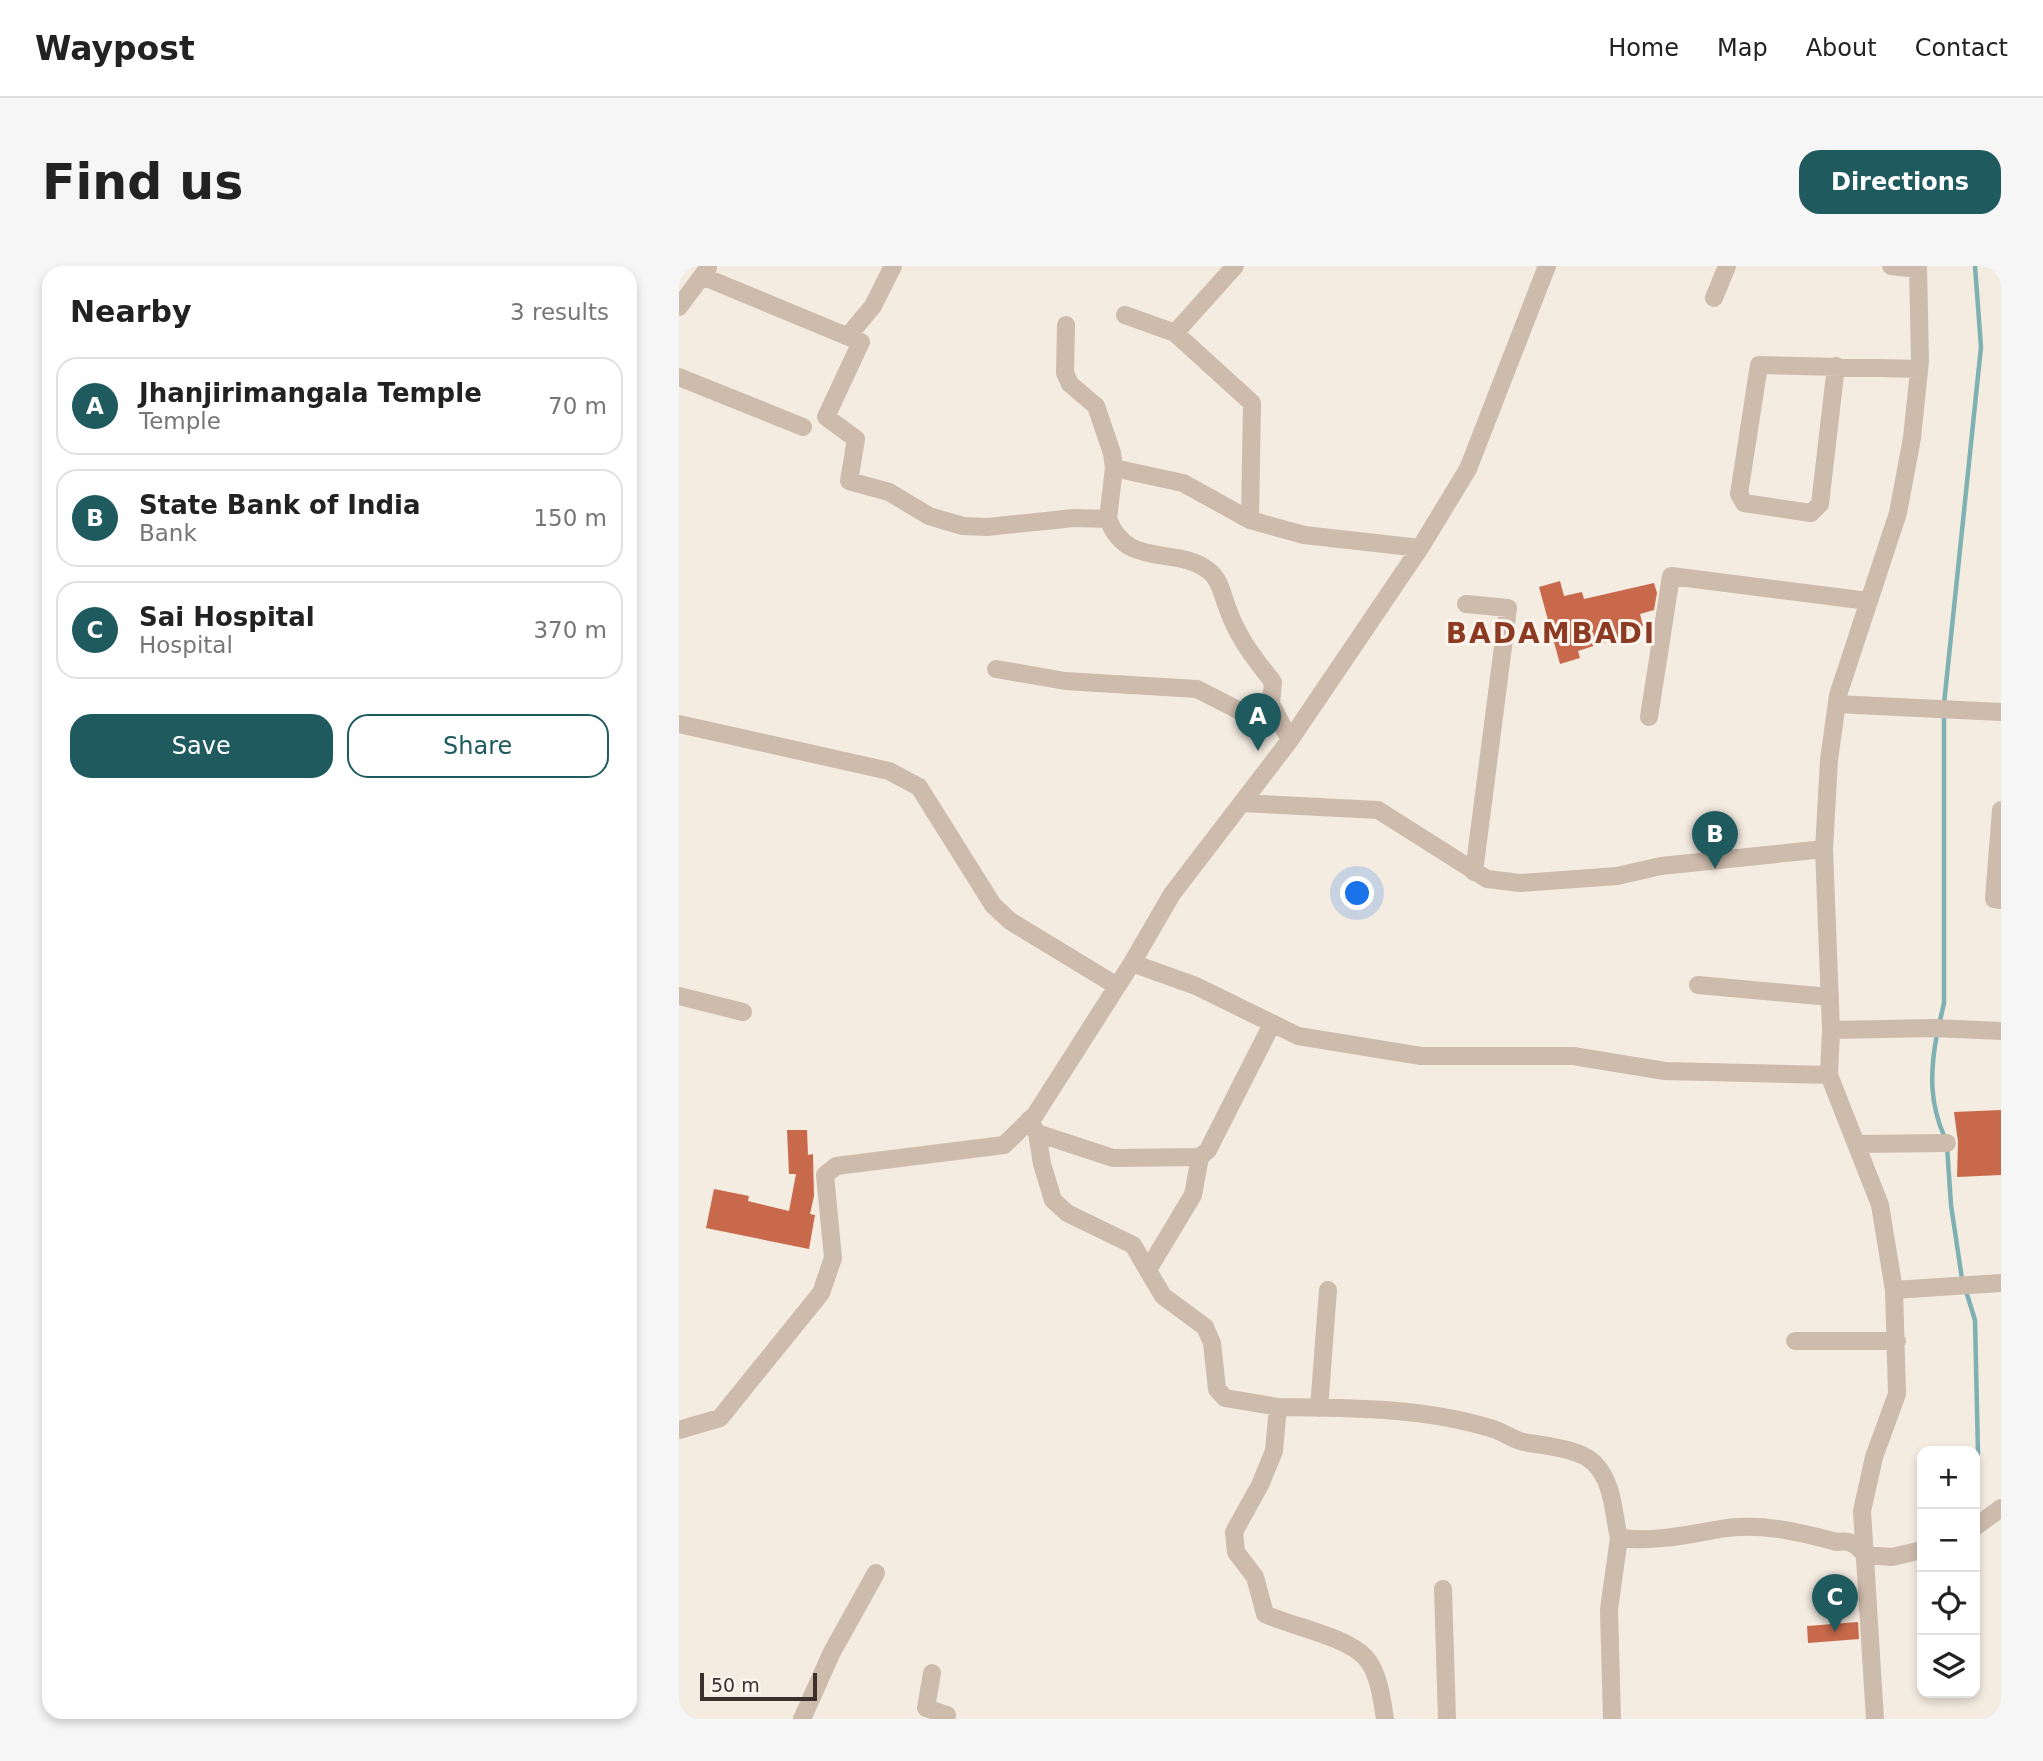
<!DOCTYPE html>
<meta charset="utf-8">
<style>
:root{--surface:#fff;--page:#f6f6f6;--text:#222;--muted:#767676;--line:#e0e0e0;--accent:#1f5a5e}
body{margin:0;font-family:"DejaVu Sans",sans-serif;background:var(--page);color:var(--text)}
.controls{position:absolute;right:21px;bottom:21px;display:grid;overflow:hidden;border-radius:14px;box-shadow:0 4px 10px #0003}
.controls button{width:63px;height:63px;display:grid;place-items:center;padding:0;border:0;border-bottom:2px solid var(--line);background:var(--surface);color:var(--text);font:35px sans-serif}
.scale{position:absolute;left:21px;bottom:18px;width:117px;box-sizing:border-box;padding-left:7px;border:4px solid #3b302b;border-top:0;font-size:19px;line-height:24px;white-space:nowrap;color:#3b302b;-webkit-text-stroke:5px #fbf5ee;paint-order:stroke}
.you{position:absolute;left:679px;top:628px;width:24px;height:24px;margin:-18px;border:5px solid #fff;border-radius:50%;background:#1a73e8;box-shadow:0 0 0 10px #1a73e833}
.badge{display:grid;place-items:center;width:46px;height:46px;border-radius:50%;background:var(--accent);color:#fff;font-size:23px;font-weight:700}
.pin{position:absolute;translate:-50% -58px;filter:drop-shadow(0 2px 4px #0008)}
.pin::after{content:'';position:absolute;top:37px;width:24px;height:21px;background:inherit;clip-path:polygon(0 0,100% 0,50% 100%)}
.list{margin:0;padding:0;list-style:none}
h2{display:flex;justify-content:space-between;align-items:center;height:91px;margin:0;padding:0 28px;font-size:30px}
h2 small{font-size:23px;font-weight:400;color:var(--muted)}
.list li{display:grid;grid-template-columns:46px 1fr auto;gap:21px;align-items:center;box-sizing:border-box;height:98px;margin:0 14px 14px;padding:0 14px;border:2px solid var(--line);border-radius:21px}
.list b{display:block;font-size:26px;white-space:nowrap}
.list p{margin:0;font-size:23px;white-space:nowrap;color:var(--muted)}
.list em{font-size:23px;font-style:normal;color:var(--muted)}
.actions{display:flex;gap:14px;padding:21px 28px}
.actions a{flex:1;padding:16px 0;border:2px solid var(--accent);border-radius:21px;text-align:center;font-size:24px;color:var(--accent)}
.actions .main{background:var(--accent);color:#fff}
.icon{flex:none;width:38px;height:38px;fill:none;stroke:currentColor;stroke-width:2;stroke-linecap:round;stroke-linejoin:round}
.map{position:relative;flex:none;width:1322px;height:1453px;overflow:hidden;border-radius:21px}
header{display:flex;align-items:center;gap:42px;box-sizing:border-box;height:98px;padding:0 35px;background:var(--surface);border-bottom:2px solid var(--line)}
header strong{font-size:33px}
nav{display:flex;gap:38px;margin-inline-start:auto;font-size:24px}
.intro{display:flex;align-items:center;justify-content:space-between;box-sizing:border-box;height:168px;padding:0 42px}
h1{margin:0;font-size:49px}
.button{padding:18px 32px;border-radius:21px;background:var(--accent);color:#fff;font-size:24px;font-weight:700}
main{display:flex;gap:42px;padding:0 42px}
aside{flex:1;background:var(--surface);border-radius:21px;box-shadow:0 4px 10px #0003}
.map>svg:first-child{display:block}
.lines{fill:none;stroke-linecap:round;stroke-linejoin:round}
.stream{stroke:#7fb0b2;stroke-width:4.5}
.building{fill:#c8694b}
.street{stroke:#cdbbac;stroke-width:18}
.labels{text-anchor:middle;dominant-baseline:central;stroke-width:6;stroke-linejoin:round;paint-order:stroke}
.district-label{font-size:28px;font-weight:bold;letter-spacing:2px;fill:#8c3b22;stroke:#fbf5ee}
</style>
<header>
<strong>Waypost</strong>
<nav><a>Home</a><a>Map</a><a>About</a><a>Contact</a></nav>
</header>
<div class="intro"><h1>Find us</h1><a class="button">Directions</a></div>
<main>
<aside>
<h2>Nearby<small>3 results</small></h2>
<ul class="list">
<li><span class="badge">A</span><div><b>Jhanjirimangala Temple</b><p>Temple</p></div><em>70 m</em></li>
<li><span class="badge">B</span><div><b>State Bank of India</b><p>Bank</p></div><em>150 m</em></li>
<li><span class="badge">C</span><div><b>Sai Hospital</b><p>Hospital</p></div><em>370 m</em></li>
</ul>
<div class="actions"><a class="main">Save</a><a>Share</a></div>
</aside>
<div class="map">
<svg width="1322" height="1453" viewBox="0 0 1322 1453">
<rect width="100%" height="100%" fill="#f4ebe1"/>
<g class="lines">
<path class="stream" d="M 1265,438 L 1302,81 L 1296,0
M 1260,759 L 1265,737 L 1265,447
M 1258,768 C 1251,805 1250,837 1266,872
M 1268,880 L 1272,939 L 1283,1013
M 1287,1025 L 1296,1054 L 1299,1188"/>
</g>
<path class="building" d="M 881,315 L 885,330 L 903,326 L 905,333 L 975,317 L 978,327 L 975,344 L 961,348 L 964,360 L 945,366 L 946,370 L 899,385 L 901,392 L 881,398 L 860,321 Z
M 1322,844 L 1322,909 L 1278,911 L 1279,876 L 1275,846 Z
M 108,864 L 128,864 L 129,889 L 134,888 L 135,930 L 131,948 L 136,949 L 130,983 L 27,962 L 35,923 L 70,930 L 69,935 L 110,945 L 117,908 L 110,908 Z
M 1179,1356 L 1180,1373 L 1129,1377 L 1128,1360 Z"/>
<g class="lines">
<path class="street" d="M 1212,0 L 1239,3
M 25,11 L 182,76 L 147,151 L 177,173 L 170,215 L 210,226 L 250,250 L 284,260 L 308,261 L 395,252 L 429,253 C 448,304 498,279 530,305 C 540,312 543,327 547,338 C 557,369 574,391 594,416 L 592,438 L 611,474
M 1035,32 L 1048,0
M 0,41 L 29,2
M 446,49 L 496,67 L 556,0
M 387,59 L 386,107 L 391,118 L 417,140 L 433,187 L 435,202 L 429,253
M 496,67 L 573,137 L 571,254
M 169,70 L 194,40 L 214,0
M 1157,100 L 1141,238 L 1132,247 L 1065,237 L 1060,228 L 1080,99 L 1240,103
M 0,111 L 124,161
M 435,202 L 504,217 L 571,254 L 625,269 L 741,282
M 787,338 L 829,342 L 795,606
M 317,403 L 386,415 L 518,423 L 563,446 L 599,453
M 1158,438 L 1322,446
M 970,451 L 992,310 L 1189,335
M 0,458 L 210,505 L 240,521 L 314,639 L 331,655 L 438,720
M 563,537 L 699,544 L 808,613 L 841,617 L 938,610 L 982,600 L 1145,583
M 1322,544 L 1315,633 L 1322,634
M 453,697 L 517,720 L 619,770 L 742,790 L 894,790 L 986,805 L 1150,809
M 1019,719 L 1151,731
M 0,730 L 64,746
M 1152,764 L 1255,762 L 1322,765
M 350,854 L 358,867 L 363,898 L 374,934 L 388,947 L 454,979 L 484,1030 L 526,1061 L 533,1077 L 538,1123 L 546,1132 L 599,1141 L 595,1185 L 581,1219 L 555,1266 L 557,1286 L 576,1311 L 586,1348 C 614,1361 666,1370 686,1391 C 700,1406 703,1434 706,1453
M 358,867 L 434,892 L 521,891
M 1177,878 L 1268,877
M 470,1002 L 514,929 L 521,891 L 529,884 L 593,758
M 1215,1024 L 1322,1017
M 1116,1075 L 1218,1075
M 599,1141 C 669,1142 743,1141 811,1162 C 823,1165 832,1173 845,1176 C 865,1180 900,1182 915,1197 C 935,1217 934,1247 940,1272
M 640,1142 L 649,1024
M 0,1164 L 41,1152 L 142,1027 L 154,992 L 146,909 L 157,900 L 325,879 L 356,849 L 453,697 L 493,628 L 611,474 L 741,282 L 789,203 L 868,0
M 1296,1261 L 1322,1242
M 764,1323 L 768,1453
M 253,1407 L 247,1442 L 268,1449 L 267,1453
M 123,1453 L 153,1386 L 197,1307
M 933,1453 L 930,1343 L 940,1272 C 976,1276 1007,1269 1041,1263 C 1081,1256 1120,1266 1158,1276 C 1172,1274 1178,1279 1186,1289 L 1213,1291 L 1243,1284
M 1196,1453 L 1183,1245 L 1195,1191 L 1218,1128 L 1215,1024 L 1201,939 L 1150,809 L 1152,764 L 1145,583 L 1150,494 L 1159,429 L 1219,247 L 1233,172 L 1241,95 L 1239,0"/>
</g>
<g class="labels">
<g class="district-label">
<text x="872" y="367">BADAMBADI</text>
</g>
</g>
</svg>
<div class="controls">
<button>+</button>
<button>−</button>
<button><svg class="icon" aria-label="locate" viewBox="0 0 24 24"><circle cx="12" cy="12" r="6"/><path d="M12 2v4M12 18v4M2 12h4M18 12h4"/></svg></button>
<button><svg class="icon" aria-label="layers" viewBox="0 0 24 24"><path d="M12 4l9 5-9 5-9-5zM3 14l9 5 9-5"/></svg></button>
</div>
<div class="scale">50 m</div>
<div class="you"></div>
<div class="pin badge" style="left:579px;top:485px">A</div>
<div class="pin badge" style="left:1036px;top:603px">B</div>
<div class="pin badge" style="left:1156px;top:1366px">C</div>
</div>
</main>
